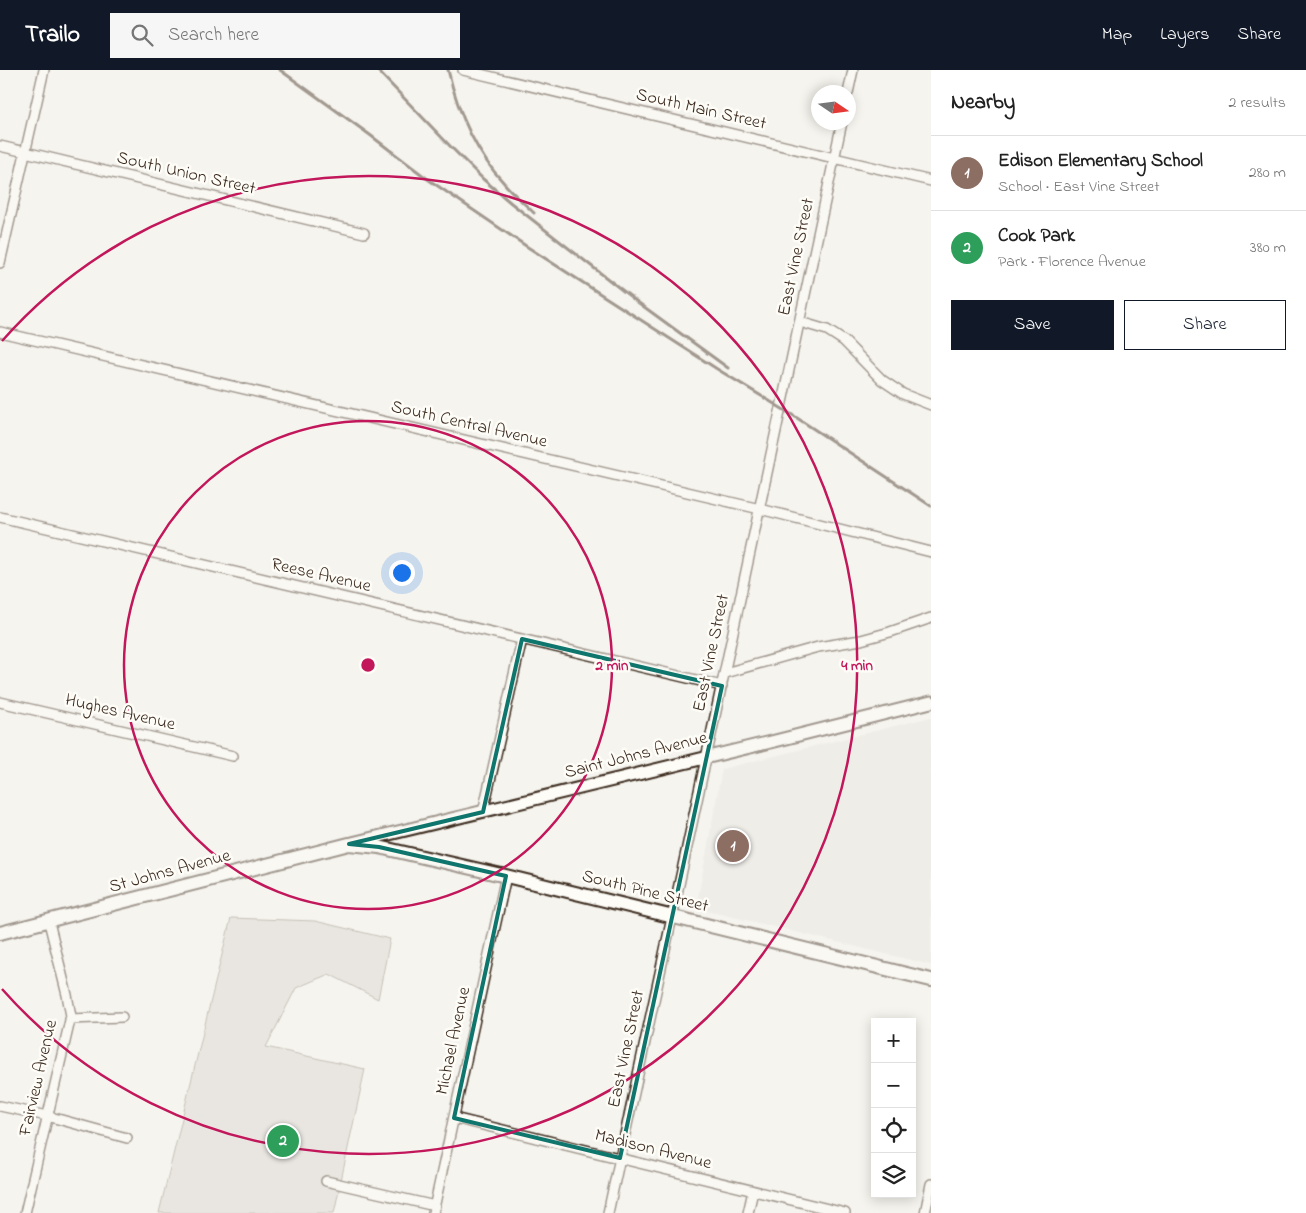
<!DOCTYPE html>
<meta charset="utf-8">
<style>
:root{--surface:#fff;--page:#f6f6f6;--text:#222;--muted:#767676;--line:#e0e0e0;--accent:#111827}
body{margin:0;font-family:"Indie Flower",sans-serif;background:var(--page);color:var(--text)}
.controls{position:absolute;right:15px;bottom:15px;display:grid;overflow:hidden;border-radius:0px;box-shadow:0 2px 12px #0003}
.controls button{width:45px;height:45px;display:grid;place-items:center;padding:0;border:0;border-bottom:1px solid var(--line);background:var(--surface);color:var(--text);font:25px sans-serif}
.compass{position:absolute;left:811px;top:15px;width:45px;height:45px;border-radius:50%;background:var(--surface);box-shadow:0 2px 12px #0003;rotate:103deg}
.you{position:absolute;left:401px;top:502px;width:18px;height:18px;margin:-12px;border:4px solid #fff;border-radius:50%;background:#1a73e8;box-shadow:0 0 0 8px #1a73e833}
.badge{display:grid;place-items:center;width:32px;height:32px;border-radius:50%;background:var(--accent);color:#fff;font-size:16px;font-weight:700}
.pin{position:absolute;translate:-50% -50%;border:2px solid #fff;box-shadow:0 1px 5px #0006}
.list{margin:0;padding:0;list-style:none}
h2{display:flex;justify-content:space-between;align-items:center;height:65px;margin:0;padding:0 20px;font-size:21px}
h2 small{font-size:16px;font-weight:400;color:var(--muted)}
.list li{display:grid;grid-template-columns:32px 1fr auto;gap:15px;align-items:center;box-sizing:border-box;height:75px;padding:0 20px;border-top:1px solid var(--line)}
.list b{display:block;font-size:19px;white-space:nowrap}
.list p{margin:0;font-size:16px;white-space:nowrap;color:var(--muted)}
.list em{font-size:16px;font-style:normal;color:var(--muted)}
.actions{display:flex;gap:10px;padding:15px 20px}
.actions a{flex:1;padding:11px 0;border:1px solid var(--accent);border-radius:0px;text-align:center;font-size:18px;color:var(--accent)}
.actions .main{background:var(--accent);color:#fff}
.icon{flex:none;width:28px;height:28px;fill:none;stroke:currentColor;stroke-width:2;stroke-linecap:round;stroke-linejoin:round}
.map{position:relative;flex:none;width:931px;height:1143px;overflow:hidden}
header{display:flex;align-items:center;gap:30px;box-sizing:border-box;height:70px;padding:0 25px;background:var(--accent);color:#fff}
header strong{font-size:24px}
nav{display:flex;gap:28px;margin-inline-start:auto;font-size:18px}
.search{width:350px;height:45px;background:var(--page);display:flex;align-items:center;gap:12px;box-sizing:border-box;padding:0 18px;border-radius:0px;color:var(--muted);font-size:19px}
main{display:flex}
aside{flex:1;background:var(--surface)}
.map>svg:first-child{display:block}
.built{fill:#e7e5df}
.green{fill:#dad6d0;stroke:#8a8077}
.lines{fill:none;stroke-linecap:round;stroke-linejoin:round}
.minor-casing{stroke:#3b2a1e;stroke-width:12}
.tertiary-casing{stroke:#3b2a1e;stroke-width:15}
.secondary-casing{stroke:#3b2a1e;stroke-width:16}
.minor{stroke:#fdfcf7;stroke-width:9}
.tertiary{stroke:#fdfcf7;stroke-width:11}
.secondary{stroke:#fdfcf7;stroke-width:12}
.rail{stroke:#3b2a1e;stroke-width:3}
.marked{fill:none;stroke:#0f766e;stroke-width:4;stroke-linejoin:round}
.ring{fill:none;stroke:#c2185b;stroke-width:2.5}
.labels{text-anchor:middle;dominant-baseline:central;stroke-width:5;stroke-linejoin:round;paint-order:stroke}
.street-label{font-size:18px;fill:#3b2a1e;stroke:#fdfcf7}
.centre{fill:#c2185b;stroke:#fdfcf7;stroke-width:2.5}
.ring-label{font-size:15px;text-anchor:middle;font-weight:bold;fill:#c2185b;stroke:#fdfcf7;stroke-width:5;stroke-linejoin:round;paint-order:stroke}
</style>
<header>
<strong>Trailo</strong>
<div class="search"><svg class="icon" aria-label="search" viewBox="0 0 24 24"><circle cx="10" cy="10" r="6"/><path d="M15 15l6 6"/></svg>Search here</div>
<nav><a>Map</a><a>Layers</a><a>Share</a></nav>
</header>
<main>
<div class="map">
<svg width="931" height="1143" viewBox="0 0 931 1143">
<rect width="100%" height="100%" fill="#f5f4ee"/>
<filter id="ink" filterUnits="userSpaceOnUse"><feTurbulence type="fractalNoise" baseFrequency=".02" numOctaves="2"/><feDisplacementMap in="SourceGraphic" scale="10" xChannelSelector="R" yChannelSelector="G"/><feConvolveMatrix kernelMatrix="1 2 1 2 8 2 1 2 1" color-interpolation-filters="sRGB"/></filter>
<g filter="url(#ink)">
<path class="built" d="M 931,647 L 931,895 L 696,838 L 722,699 Z"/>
<path class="green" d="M 231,848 L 315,851 L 390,869 L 378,929 L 329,904 L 296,918 L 266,977 L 365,999 L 334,1143 L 159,1143 Z"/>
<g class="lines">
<defs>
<path id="minor" d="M 463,0 L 931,111
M 848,23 L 853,0
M 0,76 L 364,163
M 0,193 L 44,0
M 800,252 L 827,260 L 844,271 L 882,310 L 903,324 L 931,335
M 0,262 L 760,439 L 931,482
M 0,447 L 722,616
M 725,603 L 818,577 L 861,570 L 890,562 L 931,548
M 0,632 L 233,686
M 483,742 L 522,569
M 70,949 L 122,947
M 0,1036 L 47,1046 L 127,1068
M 454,1048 L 845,1143
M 326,1111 L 435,1136
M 25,1143 L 71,946 L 67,925 L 49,852
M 433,1143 L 506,806
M 608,1143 L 671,852 L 842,52
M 748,1143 L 753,1121
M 925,1143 L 931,1114"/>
<path id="tertiary" d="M 352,773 L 775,671 L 931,632"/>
<path id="secondary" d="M 0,863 L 349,774 L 379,777 L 506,806 L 931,910"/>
</defs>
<use href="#minor" class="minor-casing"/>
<use href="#tertiary" class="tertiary-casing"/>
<use href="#secondary" class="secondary-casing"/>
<use href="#minor" class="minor"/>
<use href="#tertiary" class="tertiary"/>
<use href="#secondary" class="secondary"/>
<path class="rail" d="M 280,0 L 370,65 L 429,110 L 526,176 L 717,299 L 794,346 L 931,436
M 377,0 L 450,76 L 483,109 L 511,133 L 636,231 L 728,298
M 448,0 C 458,42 474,81 504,113 C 513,124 524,133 534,143"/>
</g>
</g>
<path d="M0 0H931V1143H0ZM 522,569 L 722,616 L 620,1088 L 454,1048 L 506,806 L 379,777 L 349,774 L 483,742 Z" fill="#f5f4ee" fill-opacity=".55" fill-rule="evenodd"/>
<path class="marked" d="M 522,569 L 722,616 L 620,1088 L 454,1048 L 506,806 L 379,777 L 349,774 L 483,742 Z"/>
<g class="ring">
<circle cx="368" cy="595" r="244"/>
<path d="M2 271A489 489 0 1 1 2 919"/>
</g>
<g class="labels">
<g class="street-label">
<text transform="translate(701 40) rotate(13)">South Main Street</text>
<text transform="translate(186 104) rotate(13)">South Union Street</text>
<text transform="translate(797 187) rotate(-78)">East Vine Street</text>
<text transform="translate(469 355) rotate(13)">South Central Avenue</text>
<text transform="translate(321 506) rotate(13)">Reese Avenue</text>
<text transform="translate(712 583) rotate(-78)">East Vine Street</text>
<text transform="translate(120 643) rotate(13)">Hughes Avenue</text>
<text transform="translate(636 686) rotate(-14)">Saint Johns Avenue</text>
<text transform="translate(170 802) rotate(-15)">St Johns Avenue</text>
<text transform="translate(645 822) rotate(14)">South Pine Street</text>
<text transform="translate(454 971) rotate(-78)">Michael Avenue</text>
<text transform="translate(627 979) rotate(-78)">East Vine Street</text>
<text transform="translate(39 1008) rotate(-77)">Fairview Avenue</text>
<text transform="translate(653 1080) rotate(14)">Madison Avenue</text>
</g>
</g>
<circle cx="368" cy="595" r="8" class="centre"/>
<g class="ring-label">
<text x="612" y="600">2 min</text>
<text x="857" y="600">4 min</text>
</g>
</svg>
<div class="controls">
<button>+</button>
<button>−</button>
<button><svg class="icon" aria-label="locate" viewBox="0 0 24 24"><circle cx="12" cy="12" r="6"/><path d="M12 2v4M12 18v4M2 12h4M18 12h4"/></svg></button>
<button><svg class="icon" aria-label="layers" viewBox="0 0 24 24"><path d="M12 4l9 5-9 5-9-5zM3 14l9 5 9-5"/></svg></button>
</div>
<svg class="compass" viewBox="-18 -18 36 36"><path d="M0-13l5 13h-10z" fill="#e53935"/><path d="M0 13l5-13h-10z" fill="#767676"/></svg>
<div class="you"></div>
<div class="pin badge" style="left:733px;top:776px;background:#8d6e63">1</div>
<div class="pin badge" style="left:283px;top:1071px;background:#2e9e5b">2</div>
</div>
<aside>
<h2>Nearby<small>2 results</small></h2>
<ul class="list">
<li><span class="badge" style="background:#8d6e63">1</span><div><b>Edison Elementary School</b><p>School · East Vine Street</p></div><em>280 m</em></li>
<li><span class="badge" style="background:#2e9e5b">2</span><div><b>Cook Park</b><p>Park · Florence Avenue</p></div><em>380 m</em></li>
</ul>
<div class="actions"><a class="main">Save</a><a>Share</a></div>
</aside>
</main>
